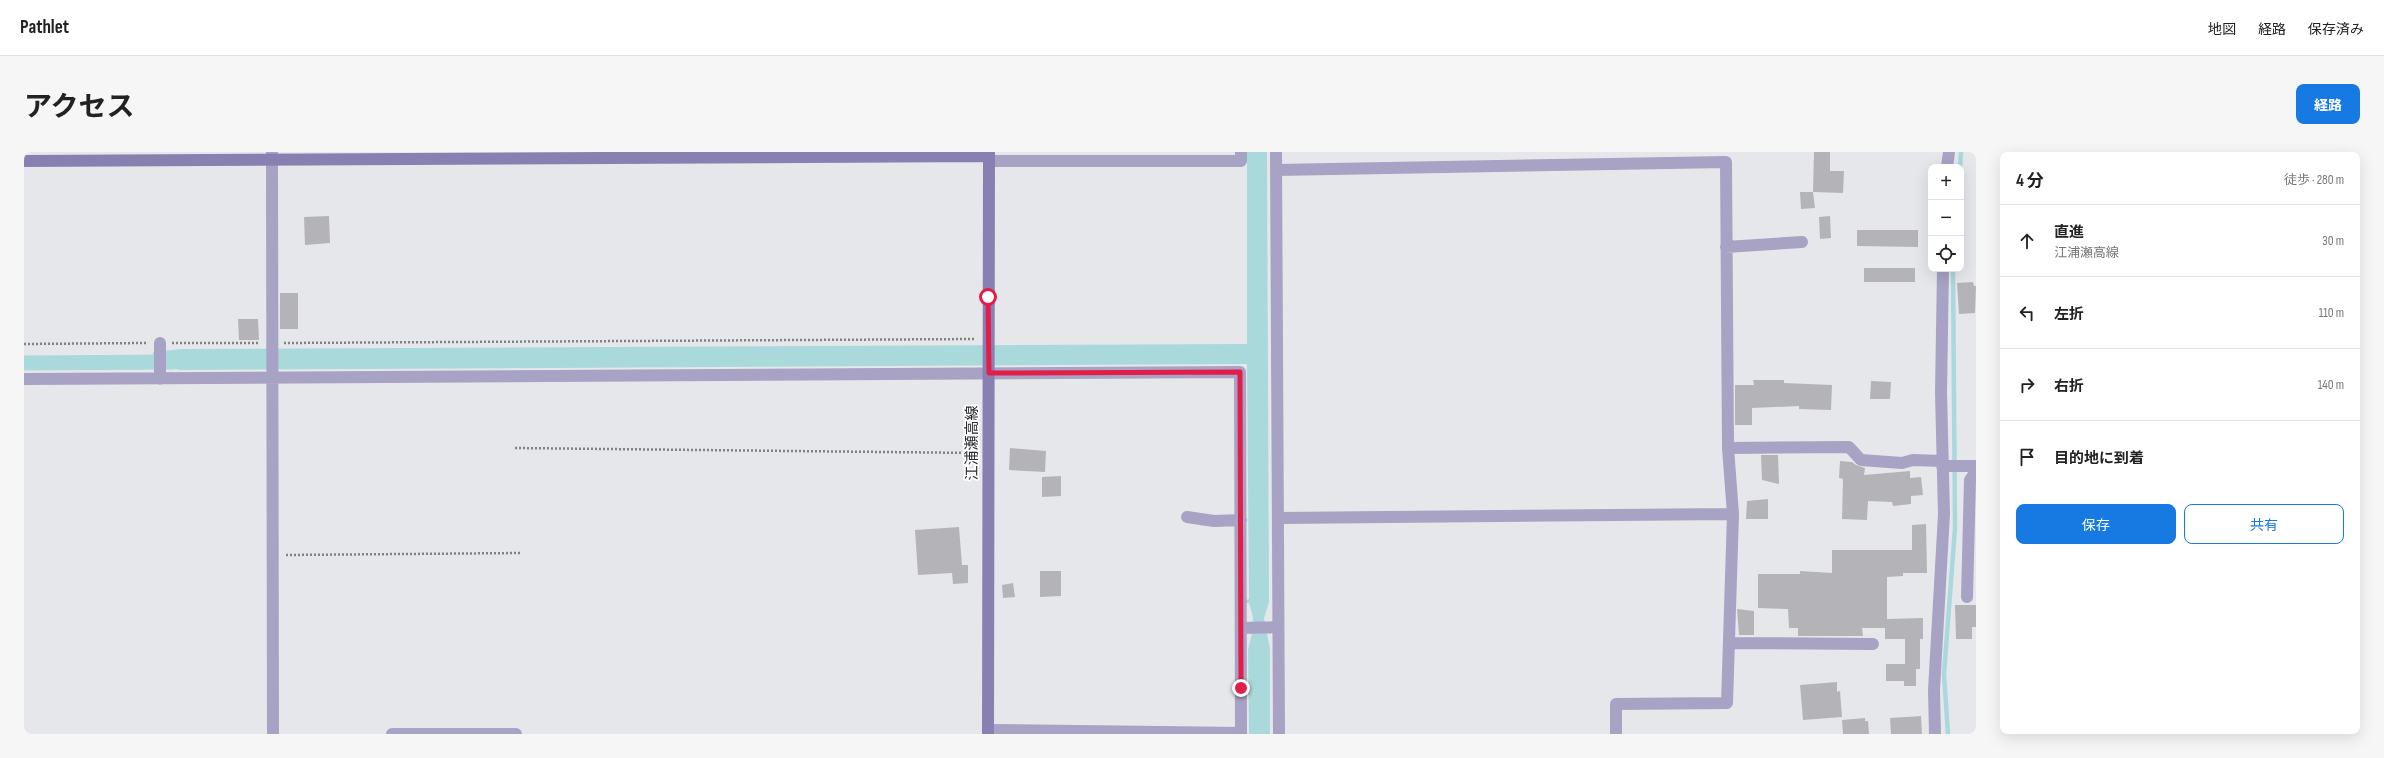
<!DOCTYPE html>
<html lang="ja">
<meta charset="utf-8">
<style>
:root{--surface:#fff;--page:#f6f6f6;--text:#222;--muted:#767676;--line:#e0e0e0;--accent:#177ae2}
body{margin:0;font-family:"Sofia Sans Condensed","Noto Sans JP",sans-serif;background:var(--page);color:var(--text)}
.controls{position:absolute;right:12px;top:12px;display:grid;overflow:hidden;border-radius:8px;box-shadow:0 4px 16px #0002}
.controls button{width:36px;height:36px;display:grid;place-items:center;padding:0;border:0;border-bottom:1px solid var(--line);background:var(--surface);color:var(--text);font:20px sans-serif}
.stop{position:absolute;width:12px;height:12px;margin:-9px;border:3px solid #e11d48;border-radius:50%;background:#fff}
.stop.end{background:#e11d48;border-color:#fff;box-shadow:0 1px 4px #0008}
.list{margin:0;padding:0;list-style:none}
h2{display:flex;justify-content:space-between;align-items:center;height:52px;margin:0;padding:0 16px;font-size:17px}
h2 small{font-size:13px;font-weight:400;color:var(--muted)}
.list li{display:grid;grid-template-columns:26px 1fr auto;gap:12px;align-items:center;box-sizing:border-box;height:72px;padding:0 16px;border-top:1px solid var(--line)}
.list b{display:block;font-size:15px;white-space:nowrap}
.list p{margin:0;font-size:13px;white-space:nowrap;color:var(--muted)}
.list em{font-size:13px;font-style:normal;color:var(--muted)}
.actions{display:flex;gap:8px;padding:12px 16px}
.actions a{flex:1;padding:9px 0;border:1px solid var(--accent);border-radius:8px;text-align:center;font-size:14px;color:var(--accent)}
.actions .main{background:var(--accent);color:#fff}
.icon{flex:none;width:22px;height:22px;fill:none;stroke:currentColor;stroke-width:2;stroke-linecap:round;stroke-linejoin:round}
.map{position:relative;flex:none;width:1952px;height:582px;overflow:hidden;border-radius:8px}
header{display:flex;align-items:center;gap:24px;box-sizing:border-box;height:56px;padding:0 20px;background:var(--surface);border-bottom:1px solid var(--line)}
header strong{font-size:19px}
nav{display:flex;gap:22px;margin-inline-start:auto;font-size:14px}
.intro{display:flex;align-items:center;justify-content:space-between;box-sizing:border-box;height:96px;padding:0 24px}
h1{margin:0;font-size:28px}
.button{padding:10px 18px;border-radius:8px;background:var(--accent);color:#fff;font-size:14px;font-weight:700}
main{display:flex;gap:24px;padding:0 24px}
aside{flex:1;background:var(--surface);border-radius:8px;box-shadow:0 4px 16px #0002}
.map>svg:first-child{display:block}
.water{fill:#aad9db}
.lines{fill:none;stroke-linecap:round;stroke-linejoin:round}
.stream{stroke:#aad9db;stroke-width:4.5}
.canal{stroke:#aad9db;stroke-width:15}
.building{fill:#b4b4b8}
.path{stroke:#808184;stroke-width:2.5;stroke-dasharray:2 2;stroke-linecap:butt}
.street{stroke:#a8a2c4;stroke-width:12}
.secondary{stroke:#8980b2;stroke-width:12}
.route{stroke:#e11d48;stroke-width:5}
.labels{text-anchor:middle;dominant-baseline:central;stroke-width:3.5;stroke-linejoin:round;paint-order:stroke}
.street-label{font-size:15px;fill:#292a2b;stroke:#fff}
</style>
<header>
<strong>Pathlet</strong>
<nav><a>地図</a><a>経路</a><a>保存済み</a></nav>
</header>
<div class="intro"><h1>アクセス</h1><a class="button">経路</a></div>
<main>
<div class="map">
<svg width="1952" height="582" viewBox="0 0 1952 582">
<rect width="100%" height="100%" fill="#e6e7eb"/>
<path class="water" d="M 1223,0 L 1243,0 L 1245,450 L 1240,466 L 1246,497 L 1246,582 L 1225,582 L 1224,498 L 1228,481 L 1229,465 L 1225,451 L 1222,451 L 1222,448 L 1225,447 L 1223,212 L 155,218 L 146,215 L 129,216 L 129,200 L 158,197 L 1223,192 Z"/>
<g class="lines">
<path class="stream" d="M 1936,15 L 1937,0
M 1924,582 L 1920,522 L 1931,376 L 1929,117"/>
<path class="canal" d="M 0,211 L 149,210"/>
</g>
<path class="building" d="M 1790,0 L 1806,0 L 1806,19 L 1820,19 L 1819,41 L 1789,40 Z
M 1776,40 L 1789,40 L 1791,56 L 1777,57 Z
M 305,64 L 306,91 L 281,93 L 280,65 Z
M 1806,64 L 1807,86 L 1796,87 L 1795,65 Z
M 1833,78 L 1894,78 L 1894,95 L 1833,94 Z
M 1840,116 L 1891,116 L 1891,130 L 1840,130 Z
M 1949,130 L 1950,134 L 1952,134 L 1951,161 L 1935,162 L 1933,131 Z
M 256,141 L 274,141 L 274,177 L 256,177 Z
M 214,167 L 234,167 L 235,188 L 215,188 Z
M 1729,228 L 1760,228 L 1760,231 L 1808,233 L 1807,258 L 1775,257 L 1775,254 L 1728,256 L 1728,273 L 1711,273 L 1711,233 L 1730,233 Z
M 1847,229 L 1867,230 L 1866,247 L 1846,247 Z
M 986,296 L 1022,299 L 1021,320 L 985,318 Z
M 1737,303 L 1754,303 L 1755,332 L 1738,328 Z
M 1816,309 L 1828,310 L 1832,313 L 1841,316 L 1840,323 L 1886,319 L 1886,326 L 1897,325 L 1899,343 L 1887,344 L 1887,352 L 1869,354 L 1868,350 L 1844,349 L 1843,368 L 1818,367 L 1819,327 L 1815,326 Z
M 1037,324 L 1037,344 L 1018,345 L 1018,325 Z
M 1744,347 L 1744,367 L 1722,367 L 1723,349 Z
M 1902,372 L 1903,421 L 1879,421 L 1879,424 L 1863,425 L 1863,467 L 1899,466 L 1899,487 L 1896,487 L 1896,517 L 1892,517 L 1892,534 L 1880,534 L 1880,529 L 1862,529 L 1862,512 L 1881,512 L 1881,487 L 1861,487 L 1861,476 L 1838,476 L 1839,484 L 1774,484 L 1774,476 L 1765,476 L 1764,457 L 1734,456 L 1734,422 L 1776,422 L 1776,419 L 1808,421 L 1808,398 L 1888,398 L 1888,373 Z
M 935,375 L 938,413 L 944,413 L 944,431 L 929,432 L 928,421 L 894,423 L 891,378 Z
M 1016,419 L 1037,419 L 1037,444 L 1016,445 Z
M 989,431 L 991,445 L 979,446 L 978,433 Z
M 1931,453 L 1952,453 L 1952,475 L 1948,475 L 1948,487 L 1932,487 Z
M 1713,457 L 1730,459 L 1730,483 L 1715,483 Z
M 1813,530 L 1813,540 L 1816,539 L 1818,565 L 1779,568 L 1776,533 Z
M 1897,564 L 1898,582 L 1867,582 L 1866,566 Z
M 1841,566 L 1841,569 L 1844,569 L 1845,582 L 1819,582 L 1818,568 Z"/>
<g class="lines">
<path class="path" d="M 148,191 L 235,191
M 260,191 L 951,187
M 0,192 L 123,191
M 491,296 L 953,301
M 262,403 L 498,401"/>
<path class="street" d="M 248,0 L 249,582
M 1252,0 L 1255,582
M 965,9 L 1217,9 L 1217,0
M 1923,15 L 1925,0
M 1252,18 L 1702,10 L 1704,296 L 1709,362 L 1703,551 L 1592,552 L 1592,582
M 1702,95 L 1778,90
M 136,191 L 136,227
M 0,227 L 1216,220 L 1217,582
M 1704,296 L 1825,295 L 1837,308 L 1878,311 L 1889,308 L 1918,309
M 1918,314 L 1952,314
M 1163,365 L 1190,369 L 1217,368
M 1254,366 L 1709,362
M 1943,445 L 1946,328 L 1952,319
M 1217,476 L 1254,475
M 1705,491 L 1849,492
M 964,578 L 1217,581
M 368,582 L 492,582
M 1911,582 L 1910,538 L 1920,362 L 1917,240 L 1919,117"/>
<path class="secondary" d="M 0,9 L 965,4
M 964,582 L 965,0"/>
</g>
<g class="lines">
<path class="route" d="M 964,145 L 965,221 L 1216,220 L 1217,536"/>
</g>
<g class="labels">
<g class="street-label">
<text transform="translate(948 291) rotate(-90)">江浦瀬高線</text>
</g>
</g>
</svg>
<div class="controls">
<button>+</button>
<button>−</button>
<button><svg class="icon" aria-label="locate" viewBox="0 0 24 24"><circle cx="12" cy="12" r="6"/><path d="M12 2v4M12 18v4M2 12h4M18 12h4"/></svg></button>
</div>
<div class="stop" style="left:964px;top:145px"></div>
<div class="stop end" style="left:1217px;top:536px"></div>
</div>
<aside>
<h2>4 分<small>徒歩 · 280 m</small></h2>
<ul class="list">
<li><svg class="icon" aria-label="ahead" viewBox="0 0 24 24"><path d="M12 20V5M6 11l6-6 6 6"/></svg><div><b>直進</b><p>江浦瀬高線</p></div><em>30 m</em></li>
<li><svg class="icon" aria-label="left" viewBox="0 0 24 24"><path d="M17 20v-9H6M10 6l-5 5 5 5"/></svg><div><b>左折</b></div><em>110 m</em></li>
<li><svg class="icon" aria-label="right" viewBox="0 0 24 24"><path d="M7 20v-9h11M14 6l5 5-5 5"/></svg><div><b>右折</b></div><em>140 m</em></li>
<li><svg class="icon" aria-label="arrive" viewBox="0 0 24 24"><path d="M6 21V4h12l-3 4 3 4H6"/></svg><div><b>目的地に到着</b></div></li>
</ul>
<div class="actions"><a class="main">保存</a><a>共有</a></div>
</aside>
</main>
